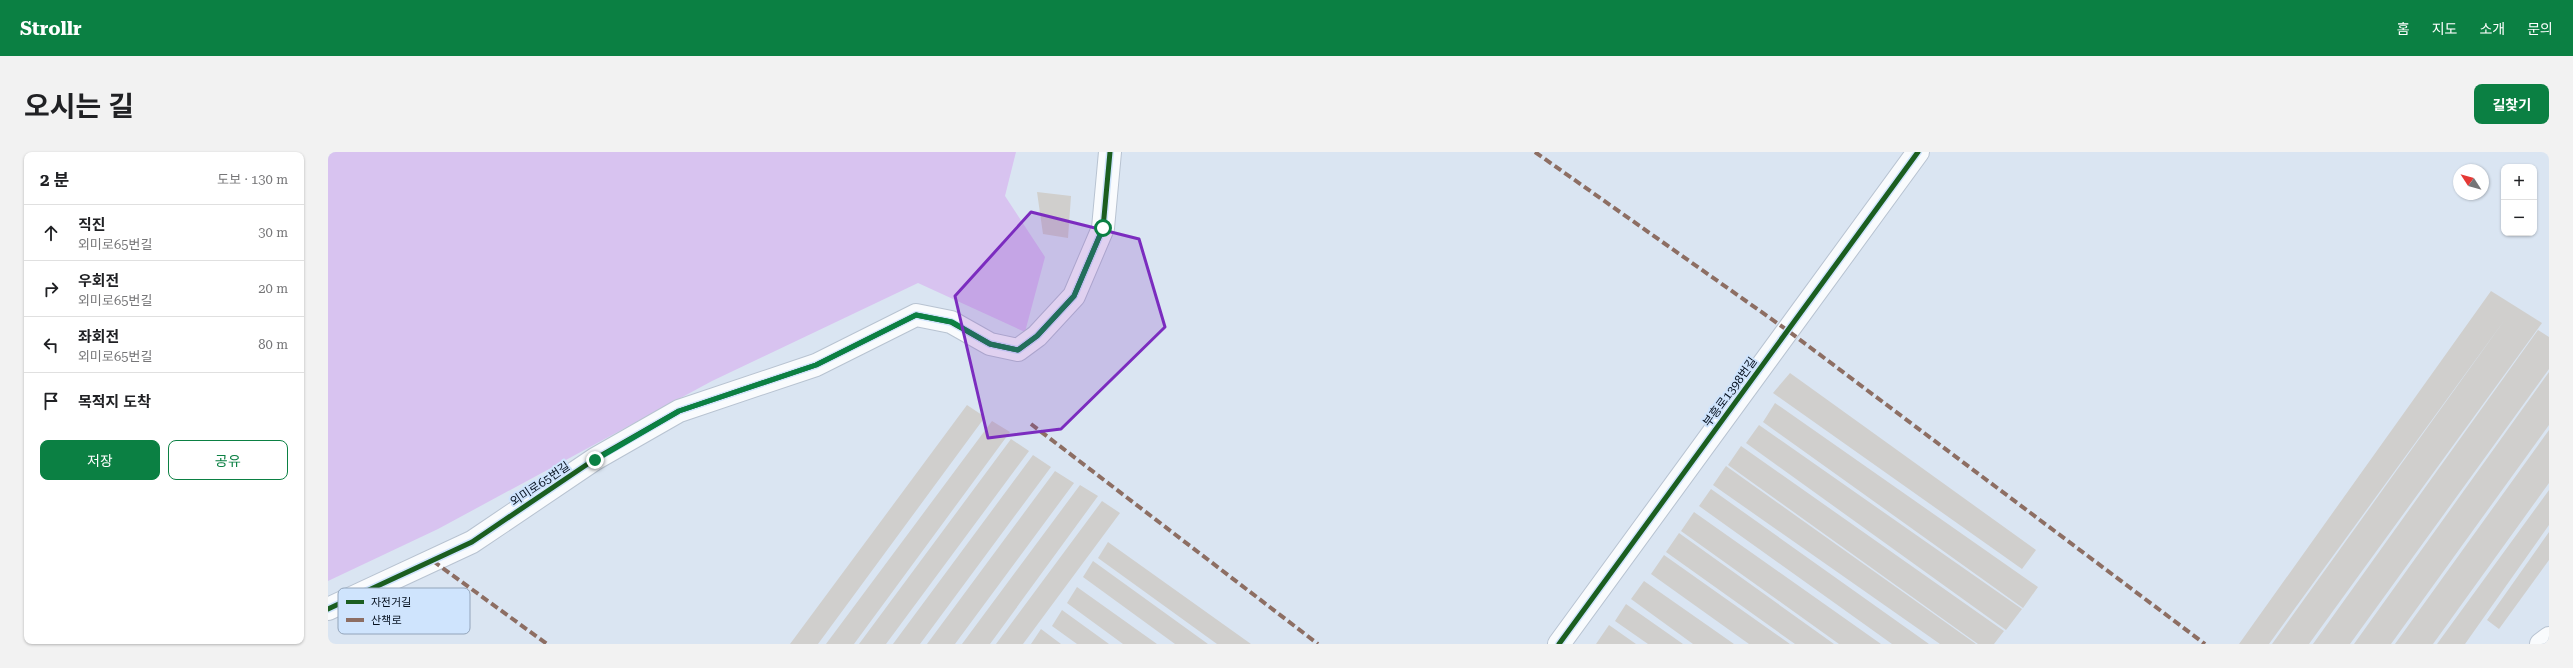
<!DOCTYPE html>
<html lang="ko">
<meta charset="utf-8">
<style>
:root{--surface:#fff;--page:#f2f2f2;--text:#202124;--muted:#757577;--line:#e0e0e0;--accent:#0b8043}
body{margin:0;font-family:"Roboto Serif","Noto Sans KR",serif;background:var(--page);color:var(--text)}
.controls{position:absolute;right:12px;top:12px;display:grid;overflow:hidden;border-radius:8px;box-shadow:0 1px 3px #0004}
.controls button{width:36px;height:36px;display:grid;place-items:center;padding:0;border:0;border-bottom:1px solid var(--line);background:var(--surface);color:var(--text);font:20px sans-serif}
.compass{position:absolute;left:2125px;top:12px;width:36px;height:36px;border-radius:50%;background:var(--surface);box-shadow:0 1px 3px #0004;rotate:306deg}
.stop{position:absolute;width:12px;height:12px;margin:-9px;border:3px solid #0b8043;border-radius:50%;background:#fff}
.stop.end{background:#0b8043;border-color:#fff;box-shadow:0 1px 4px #0008}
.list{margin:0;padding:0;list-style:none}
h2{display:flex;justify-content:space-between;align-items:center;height:52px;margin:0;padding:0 16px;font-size:17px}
h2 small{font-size:13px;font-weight:400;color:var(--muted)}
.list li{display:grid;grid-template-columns:26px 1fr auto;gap:12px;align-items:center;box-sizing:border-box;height:56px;padding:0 16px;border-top:1px solid var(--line)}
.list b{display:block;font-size:15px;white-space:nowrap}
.list p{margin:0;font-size:13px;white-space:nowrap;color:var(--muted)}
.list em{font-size:13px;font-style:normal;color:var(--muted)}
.actions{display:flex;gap:8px;padding:12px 16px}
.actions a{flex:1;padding:9px 0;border:1px solid var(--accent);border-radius:8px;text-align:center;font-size:14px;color:var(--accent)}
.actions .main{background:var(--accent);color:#fff}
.icon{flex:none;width:22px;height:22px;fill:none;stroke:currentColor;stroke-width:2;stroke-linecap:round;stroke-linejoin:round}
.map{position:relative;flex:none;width:2221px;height:492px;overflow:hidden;border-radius:8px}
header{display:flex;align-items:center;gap:24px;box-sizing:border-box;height:56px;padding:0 20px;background:var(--accent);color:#fff}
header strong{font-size:19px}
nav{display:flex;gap:22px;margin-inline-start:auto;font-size:14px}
.intro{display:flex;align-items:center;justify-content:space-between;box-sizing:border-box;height:96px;padding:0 24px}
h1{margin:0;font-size:28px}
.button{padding:10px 18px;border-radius:8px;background:var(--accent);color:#fff;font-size:14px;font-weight:700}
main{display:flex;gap:24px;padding:0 24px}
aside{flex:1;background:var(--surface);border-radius:8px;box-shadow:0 1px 3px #0004}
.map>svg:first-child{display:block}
.green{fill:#d8c3f0}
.building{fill:#d0cfcd}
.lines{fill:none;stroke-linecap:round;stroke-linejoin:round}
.street-casing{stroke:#b8c3d1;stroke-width:24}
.street{stroke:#f9fbfd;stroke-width:22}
.quiet{stroke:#8d6e63;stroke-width:4;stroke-dasharray:8 4;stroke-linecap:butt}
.cycleway-casing{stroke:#cfe4fd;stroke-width:8}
.cycleway{stroke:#1b5e20;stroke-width:5}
.route{stroke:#0b8043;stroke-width:5}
.marked{fill:#7b2cbf;fill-opacity:0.2;stroke:#7b2cbf;stroke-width:3;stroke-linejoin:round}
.labels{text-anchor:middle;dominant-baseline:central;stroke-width:4;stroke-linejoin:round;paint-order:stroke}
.street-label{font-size:12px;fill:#05101e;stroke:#cfe4fd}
.key{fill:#cfe4fd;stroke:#92a4ba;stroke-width:1}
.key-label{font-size:11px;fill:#05101e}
</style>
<header>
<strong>Strollr</strong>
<nav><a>홈</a><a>지도</a><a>소개</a><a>문의</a></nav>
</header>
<div class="intro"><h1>오시는 길</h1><a class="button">길찾기</a></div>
<main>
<aside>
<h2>2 분<small>도보 · 130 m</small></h2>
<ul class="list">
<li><svg class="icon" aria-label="ahead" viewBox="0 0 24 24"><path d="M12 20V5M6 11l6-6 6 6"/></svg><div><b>직진</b><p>외미로65번길</p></div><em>30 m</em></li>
<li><svg class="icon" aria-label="right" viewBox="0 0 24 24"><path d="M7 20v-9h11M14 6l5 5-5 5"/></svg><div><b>우회전</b><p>외미로65번길</p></div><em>20 m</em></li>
<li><svg class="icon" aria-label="left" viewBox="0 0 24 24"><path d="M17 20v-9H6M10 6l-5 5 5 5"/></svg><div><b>좌회전</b><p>외미로65번길</p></div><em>80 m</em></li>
<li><svg class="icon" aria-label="arrive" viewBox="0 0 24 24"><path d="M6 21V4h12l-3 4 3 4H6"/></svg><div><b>목적지 도착</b></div></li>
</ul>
<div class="actions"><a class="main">저장</a><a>공유</a></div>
</aside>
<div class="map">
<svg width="2221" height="492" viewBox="0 0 2221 492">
<rect width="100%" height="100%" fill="#dae5f2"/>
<path class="green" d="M 0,0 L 688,0 L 677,44 L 717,105 L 697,180 L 590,131 L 384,229 L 110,377 L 0,429 Z"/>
<path class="building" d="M 709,40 L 743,44 L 740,86 L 715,82 Z
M 2163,139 L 2214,171 L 1981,492 L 1944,492 L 2178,166 L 1941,492 L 1911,492 Z
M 2210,178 L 2221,185 L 2221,217 L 2022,492 L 1985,492 Z
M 2221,220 L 2221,273 L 2063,492 L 2026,492 Z
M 1462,221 L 1708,398 L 1694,417 L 1445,241 Z
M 1447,251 L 1710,435 L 1695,456 L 1435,270 Z
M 639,253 L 657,265 L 490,492 L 462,492 Z
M 664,269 L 682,280 L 526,492 L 498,492 Z
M 1431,273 L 1694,457 L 1678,478 L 1418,291 Z
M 2221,278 L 2221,331 L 2105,492 L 2067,492 Z
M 683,287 L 701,299 L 558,492 L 531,492 Z
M 1413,294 L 1676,479 L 1666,492 L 1650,492 L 1400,313 Z
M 705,303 L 723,315 L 592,492 L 565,492 Z
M 1398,314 L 1648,492 L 1612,492 L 1385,333 Z
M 727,319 L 746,331 L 627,492 L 599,492 Z
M 752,333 L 770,344 L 662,492 L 634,492 Z
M 1383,337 L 1601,492 L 1564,492 L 1371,354 Z
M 2221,338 L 2221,373 L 2137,492 L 2109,492 Z
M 774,349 L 792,361 L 695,492 L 668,492 Z
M 1366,360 L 1553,492 L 1511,492 L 1353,379 Z
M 2221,380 L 2221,408 L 2171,477 L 2159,468 Z
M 1351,381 L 1506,492 L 1467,492 L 1338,400 Z
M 780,390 L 923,492 L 889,492 L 770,406 Z
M 1336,403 L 1462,492 L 1421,492 L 1323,422 Z
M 765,409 L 880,492 L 847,492 L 755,425 Z
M 1316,429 L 1406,492 L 1365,492 L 1303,447 Z
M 749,435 L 829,492 L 795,492 L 739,451 Z
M 1298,452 L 1355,492 L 1320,492 L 1287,469 Z
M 734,458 L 781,492 L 749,492 L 724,474 Z
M 1281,473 L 1308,492 L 1268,492 Z
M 713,477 L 733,492 L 703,492 Z"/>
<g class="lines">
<defs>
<path id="street" d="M 0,457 L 144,390 L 267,307 L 351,259 L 488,213 L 588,163 L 623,170 L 662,192 L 690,198 L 709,184 L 746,144 L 775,76 L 782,0
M 1231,492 L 1590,0
M 2213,492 L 2221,486"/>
</defs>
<use href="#street" class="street-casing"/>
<use href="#street" class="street"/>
<path class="quiet" d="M 1207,0 L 1459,178 L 1877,492
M 703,272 L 990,492
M 105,409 L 219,492"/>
<defs>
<path id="cycleway" d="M 0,457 L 144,390 L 267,307 L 351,259 L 488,213 L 588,163 L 623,170 L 662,192 L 690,198 L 709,184 L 746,144 L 775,76 L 782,0
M 1231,492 L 1590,0"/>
</defs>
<use href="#cycleway" class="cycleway-casing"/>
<use href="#cycleway" class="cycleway"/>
</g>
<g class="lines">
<path class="route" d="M 267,308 L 351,259 L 488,213 L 588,163 L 624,170 L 662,192 L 690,198 L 709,184 L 746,144 L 775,76"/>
</g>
<path class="marked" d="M 703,60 L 811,87 L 837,175 L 733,277 L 660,286 L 627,144 Z"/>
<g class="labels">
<g class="street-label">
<text transform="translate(1402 240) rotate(-54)">부흥로1398번길</text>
<text transform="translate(212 332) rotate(-34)">외미로65번길</text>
</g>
</g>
<rect x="10" y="436" width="132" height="46" rx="6" class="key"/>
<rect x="18" y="448" width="18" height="4" fill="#1b5e20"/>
<rect x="18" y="466" width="18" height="4" fill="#8d6e63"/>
<g class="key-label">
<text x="43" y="454">자전거길</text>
<text x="43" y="472">산책로</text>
</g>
</svg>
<div class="controls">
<button>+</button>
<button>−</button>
</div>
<svg class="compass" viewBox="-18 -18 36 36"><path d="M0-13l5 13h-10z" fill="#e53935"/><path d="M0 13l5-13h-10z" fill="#757577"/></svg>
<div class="stop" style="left:775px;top:76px"></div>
<div class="stop end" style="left:267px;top:308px"></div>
</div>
</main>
